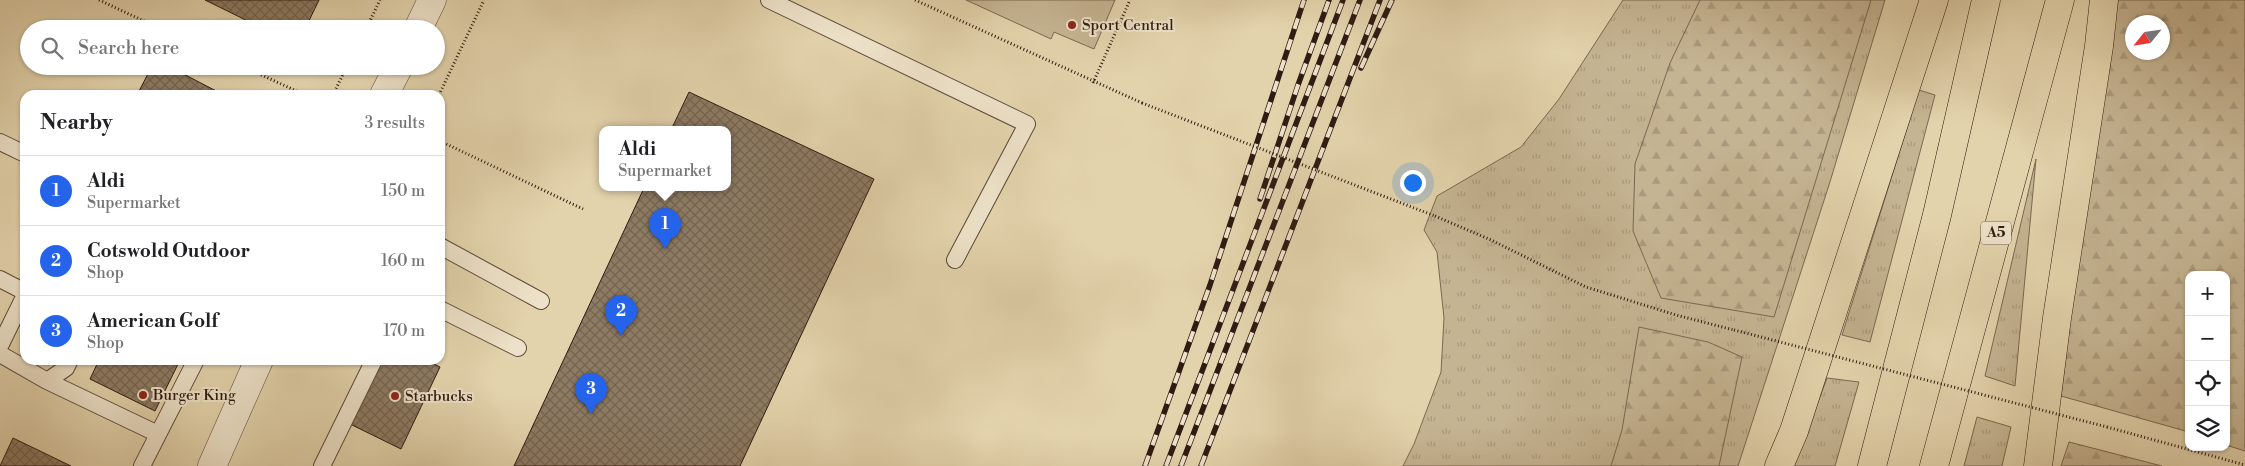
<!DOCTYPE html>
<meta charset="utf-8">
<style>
:root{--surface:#fff;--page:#f6f6f6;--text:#202124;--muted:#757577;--line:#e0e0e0;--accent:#2563eb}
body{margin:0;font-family:"Libre Bodoni",serif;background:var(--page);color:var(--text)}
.controls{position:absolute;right:15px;bottom:15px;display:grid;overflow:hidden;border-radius:10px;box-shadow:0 1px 4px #0004}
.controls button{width:45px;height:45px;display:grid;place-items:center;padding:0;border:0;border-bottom:1px solid var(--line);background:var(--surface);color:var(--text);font:25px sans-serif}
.compass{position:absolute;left:2125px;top:15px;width:45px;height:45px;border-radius:50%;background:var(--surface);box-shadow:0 1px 4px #0004;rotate:240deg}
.you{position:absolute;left:1412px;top:182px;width:18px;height:18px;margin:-12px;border:4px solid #fff;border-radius:50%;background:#1a73e8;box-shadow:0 0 0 8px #1a73e833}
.badge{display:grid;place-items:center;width:32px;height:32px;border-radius:50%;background:var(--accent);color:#fff;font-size:16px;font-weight:700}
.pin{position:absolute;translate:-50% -41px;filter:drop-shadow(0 1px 2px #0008)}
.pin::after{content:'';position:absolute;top:26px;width:18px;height:15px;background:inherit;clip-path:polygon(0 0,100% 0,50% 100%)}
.popup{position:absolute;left:599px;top:126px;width:132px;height:65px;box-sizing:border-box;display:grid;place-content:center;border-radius:10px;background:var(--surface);filter:drop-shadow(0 1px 4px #0005);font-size:16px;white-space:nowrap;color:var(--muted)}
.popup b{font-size:19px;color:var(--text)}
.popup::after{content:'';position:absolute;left:50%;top:100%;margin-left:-10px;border:10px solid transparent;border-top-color:var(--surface)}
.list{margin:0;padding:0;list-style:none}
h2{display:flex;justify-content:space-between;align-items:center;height:65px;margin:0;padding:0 20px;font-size:21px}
h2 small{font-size:16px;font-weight:400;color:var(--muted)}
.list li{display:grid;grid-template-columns:32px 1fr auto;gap:15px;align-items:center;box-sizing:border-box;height:70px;padding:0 20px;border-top:1px solid var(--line)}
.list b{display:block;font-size:19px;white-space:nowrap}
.list p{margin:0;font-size:16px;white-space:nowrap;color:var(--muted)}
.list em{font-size:16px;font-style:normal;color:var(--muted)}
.icon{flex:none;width:28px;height:28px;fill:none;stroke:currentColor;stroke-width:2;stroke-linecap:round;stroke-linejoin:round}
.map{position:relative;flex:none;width:2245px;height:466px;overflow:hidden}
.search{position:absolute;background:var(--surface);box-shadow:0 1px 4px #0004;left:20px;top:20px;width:425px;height:55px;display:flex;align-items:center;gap:12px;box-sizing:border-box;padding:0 18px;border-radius:28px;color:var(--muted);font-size:19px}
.panel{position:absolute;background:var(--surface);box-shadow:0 1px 4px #0004;left:20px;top:90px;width:425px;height:275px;border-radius:15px}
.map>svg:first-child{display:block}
.grass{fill:url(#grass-tufts);stroke:#7a6852}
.forest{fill:url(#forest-firs);stroke:#7a6852;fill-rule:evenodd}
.pitch{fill:#c5b492;stroke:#7a6852}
.building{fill:url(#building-cross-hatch);stroke:#301b13}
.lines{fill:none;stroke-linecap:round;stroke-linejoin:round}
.service-casing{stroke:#5d4939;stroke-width:18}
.minor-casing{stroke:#5d4939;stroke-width:29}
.trunk-casing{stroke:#301b13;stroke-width:29}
.path{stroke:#301b13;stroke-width:3;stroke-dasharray:1 2.5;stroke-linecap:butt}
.service{stroke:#ede2c9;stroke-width:16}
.minor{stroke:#ede2c9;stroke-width:28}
.trunk{stroke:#e3d3ac;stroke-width:28}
.rail-casing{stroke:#301b13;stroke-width:5.5}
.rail{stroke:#ede2c9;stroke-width:4;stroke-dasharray:11;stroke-linecap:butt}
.path-bridge{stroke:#301b13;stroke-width:3;stroke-dasharray:1 2.5;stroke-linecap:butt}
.poi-dot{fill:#8f2418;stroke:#ede2c9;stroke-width:2}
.labels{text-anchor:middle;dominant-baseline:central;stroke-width:4;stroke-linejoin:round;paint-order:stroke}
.shield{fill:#ede2c9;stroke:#69574a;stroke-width:1}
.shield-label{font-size:14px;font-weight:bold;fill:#301b13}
.poi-label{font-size:15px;fill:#301b13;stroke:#ede2c9;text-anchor:start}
</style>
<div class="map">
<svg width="2245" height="466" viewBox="0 0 2245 466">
<defs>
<pattern id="grass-tufts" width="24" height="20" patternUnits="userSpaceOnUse" patternTransform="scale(1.25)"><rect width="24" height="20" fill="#c5b492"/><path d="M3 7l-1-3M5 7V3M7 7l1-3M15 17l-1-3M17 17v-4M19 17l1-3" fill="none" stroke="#aa9a7d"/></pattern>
<pattern id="forest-firs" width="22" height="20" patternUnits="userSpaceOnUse" patternTransform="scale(1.25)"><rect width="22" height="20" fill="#c5b492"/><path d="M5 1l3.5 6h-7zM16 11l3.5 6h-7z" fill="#aa9a7d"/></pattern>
<pattern id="building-cross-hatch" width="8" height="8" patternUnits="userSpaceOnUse" patternTransform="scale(1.25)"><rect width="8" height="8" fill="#8d7b63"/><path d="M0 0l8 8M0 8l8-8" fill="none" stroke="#746450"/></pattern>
</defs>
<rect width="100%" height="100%" fill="#e3d3ac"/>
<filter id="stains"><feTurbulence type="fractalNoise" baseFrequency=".004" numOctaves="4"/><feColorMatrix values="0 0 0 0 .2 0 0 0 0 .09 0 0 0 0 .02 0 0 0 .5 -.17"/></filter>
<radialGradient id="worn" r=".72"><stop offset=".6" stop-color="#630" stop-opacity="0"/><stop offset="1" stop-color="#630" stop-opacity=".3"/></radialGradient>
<path class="grass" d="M 1623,0 L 1885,0 L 1829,185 L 1738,466 L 1403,466 L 1414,444 L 1441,372 L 1444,318 L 1437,252 L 1424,230 L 1437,196 L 1521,147 L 1559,99 Z
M 1919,90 L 1935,95 L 1870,342 L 1842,335 Z
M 2036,159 L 2015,386 L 1985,376 Z
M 1827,378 L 1859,382 L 1835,466 L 1794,466 Z
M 1977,417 L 2011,427 L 2002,466 L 1964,466 Z"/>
<path class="forest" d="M 1700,0 L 1871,0 L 1774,317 L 1661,298 L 1633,231 L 1635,164 L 1670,63 Z
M 2113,0 L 2245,0 L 2245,451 L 2226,445 L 2226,275 L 2189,275 L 2189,432 L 2061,396 L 2081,229 ZM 2132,22 L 2162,22 L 2162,52 L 2132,52 Z
M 1639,327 L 1708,342 L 1742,357 L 1719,466 L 1611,466 L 1622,430 Z
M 2069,442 L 2162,466 L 2061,466 Z"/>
<path class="pitch" d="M 966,0 L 1115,0 L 1094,49 L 1054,32 L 1051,39 Z"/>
<path class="building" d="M 205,0 L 319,0 L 305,29 L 264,29 Z
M 152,66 L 168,66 L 224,95 L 137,95 Z
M 689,92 L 874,179 L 740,466 L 514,466 L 644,188 L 728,188 L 728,130 L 671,130 Z
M 99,360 L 180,360 L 155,411 L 90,379 Z
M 381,360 L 426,360 L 440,367 L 401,449 L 350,424 Z
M 13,438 L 71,466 L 0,466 Z"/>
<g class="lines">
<defs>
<path id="service" d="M 769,0 L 1027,124 L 955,260
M 0,142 L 25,154
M 440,246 L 541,301
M 0,279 L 25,292
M 440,309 L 518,348
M 0,346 L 25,295
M 0,354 L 47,381 L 158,434
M 47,381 L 66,368 L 70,360
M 142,466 L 196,360
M 322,466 L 374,360"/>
<path id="minor" d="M 418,29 L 432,0
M 384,95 L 399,66
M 212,466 L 259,360"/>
<path id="trunk" d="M 1779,466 L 1794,431 L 1934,0
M 1872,466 L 1937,215 L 1986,0
M 1934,466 L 2060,0
M 2038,466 L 2057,318 L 2099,46 L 2104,0"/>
</defs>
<use href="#service" class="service-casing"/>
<use href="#minor" class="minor-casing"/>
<use href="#trunk" class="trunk-casing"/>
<path class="path" d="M 99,0 L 161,29
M 915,0 L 1142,103
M 366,29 L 380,0
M 242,66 L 305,95
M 1093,83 L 1130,0
M 333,95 L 347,66
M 439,95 L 484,0
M 440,141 L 583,209
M 1435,216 L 1491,240 L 1586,287 L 1676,315 L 1734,330
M 2107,427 L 2245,465"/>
<use href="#service" class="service"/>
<use href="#minor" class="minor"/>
<use href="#trunk" class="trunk"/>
<defs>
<path id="rail" d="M 1361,68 L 1392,0
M 1260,199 L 1298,85 L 1329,0
M 1145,466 L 1210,285 L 1304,0
M 1166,466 L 1343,0
M 1181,466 L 1360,0
M 1201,466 L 1380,0"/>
</defs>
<use href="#rail" class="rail-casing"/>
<use href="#rail" class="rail"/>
<path class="path-bridge" d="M 1142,103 L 1435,216
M 1734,330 L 2107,427"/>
</g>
<g class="poi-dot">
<circle cx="1072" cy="25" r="5"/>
<circle cx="143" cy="395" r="5"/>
<circle cx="395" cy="396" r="5"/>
</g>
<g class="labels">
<rect class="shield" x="1981" y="221.5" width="30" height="23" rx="4"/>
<g class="shield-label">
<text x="1996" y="233">A5</text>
</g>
<g class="poi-label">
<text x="1082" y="25">Sport Central</text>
<text x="153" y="395">Burger King</text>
<text x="405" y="396">Starbucks</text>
</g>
</g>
<rect width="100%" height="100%" filter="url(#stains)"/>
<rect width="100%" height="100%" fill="url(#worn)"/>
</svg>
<div class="controls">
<button>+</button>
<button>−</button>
<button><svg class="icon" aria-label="locate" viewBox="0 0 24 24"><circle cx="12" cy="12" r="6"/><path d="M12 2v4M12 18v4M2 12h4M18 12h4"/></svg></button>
<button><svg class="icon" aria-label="layers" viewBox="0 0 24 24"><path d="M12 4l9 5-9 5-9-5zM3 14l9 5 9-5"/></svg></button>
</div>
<svg class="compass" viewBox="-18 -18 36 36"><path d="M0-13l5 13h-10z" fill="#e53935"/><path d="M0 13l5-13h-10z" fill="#757577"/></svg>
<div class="you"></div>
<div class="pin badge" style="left:665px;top:249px">1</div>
<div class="popup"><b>Aldi</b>Supermarket</div>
<div class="pin badge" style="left:621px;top:336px">2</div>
<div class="pin badge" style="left:591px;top:414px">3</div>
<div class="search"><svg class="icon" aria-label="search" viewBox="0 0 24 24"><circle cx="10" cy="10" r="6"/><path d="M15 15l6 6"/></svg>Search here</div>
<section class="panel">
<h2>Nearby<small>3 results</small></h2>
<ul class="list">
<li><span class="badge">1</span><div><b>Aldi</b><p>Supermarket</p></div><em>150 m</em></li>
<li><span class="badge">2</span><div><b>Cotswold Outdoor</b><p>Shop</p></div><em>160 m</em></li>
<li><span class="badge">3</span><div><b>American Golf</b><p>Shop</p></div><em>170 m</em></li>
</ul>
</section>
</div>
